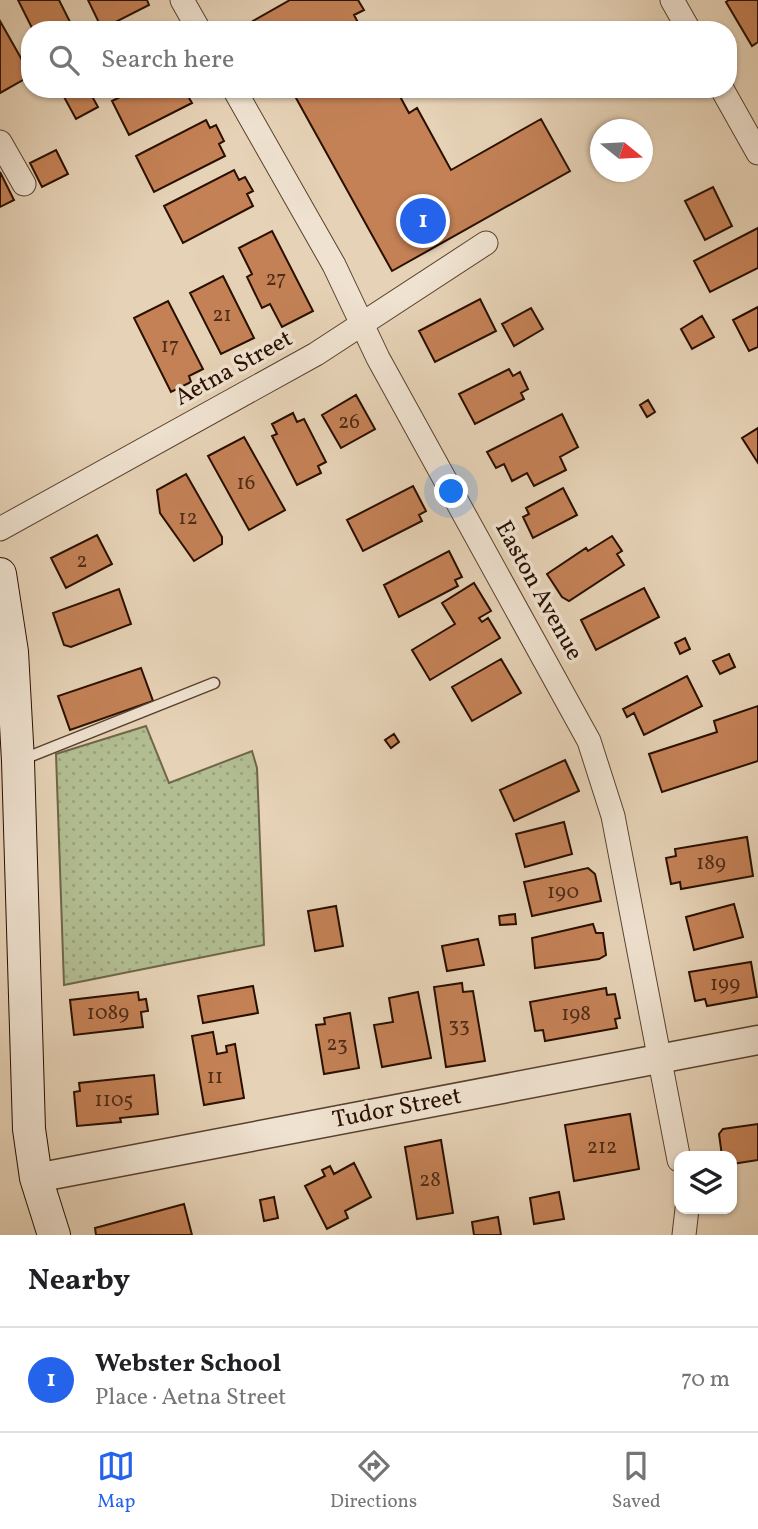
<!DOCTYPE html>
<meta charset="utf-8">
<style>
:root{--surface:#fff;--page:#f2f2f2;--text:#202124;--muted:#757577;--line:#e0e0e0;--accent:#2563eb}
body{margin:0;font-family:Vollkorn,serif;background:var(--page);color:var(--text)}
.controls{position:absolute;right:21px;bottom:21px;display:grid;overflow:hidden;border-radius:14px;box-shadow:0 2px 5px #0004}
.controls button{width:63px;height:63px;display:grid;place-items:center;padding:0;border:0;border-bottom:2px solid var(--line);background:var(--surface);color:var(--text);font:35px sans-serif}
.compass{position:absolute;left:590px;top:119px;width:63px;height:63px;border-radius:50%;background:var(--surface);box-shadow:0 2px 5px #0004;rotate:108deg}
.you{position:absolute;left:452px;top:492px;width:24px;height:24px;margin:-18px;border:5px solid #fff;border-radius:50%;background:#1a73e8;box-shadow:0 0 0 10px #1a73e833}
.badge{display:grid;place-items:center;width:46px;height:46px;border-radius:50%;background:var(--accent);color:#fff;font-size:23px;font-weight:700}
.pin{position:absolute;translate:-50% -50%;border:4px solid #fff;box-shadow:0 2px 7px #0006}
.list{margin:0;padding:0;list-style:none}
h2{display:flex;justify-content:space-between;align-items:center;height:91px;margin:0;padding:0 28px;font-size:30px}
h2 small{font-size:23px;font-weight:400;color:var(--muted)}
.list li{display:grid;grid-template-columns:46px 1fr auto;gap:21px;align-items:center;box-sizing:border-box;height:105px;padding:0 28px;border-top:2px solid var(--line)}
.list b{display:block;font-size:26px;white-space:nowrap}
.list p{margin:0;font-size:23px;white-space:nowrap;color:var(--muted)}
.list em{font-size:23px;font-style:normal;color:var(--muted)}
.icon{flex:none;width:38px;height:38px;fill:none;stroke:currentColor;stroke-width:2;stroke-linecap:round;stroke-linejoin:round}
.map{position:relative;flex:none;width:758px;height:1235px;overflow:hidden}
.search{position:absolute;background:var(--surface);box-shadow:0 2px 5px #0004;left:21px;right:21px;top:21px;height:77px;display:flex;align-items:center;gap:18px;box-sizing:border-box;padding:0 24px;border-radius:28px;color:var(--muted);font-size:26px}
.sheet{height:196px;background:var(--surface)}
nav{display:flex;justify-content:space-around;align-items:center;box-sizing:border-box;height:98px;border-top:2px solid var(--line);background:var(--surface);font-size:19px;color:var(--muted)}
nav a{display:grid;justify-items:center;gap:4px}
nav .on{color:var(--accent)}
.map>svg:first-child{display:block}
.grass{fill:url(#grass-dots);stroke:#6e6648;stroke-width:2}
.building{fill:#c48156;stroke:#290f00;stroke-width:2}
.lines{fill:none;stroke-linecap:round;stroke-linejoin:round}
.service-casing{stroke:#58402e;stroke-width:13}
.minor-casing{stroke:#58402e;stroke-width:25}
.tertiary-casing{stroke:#58402e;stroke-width:31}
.secondary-casing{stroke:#290f00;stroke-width:34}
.service{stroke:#efe2d0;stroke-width:10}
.minor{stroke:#efe2d0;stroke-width:23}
.tertiary{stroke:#efe2d0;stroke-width:28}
.secondary{stroke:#efe2d0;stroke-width:32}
.labels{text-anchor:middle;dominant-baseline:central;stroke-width:7;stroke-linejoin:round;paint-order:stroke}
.number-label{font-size:21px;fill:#502c16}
.street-label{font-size:24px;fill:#290f00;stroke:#efe2d0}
</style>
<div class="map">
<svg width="758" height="1235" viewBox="0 0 758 1235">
<defs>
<pattern id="grass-dots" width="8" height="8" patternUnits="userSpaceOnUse" patternTransform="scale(1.75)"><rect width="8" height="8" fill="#b2bd91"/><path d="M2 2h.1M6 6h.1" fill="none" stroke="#99a17b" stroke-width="1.8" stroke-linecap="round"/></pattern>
</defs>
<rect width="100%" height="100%" fill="#e6d2b6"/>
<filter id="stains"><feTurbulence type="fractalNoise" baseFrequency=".00286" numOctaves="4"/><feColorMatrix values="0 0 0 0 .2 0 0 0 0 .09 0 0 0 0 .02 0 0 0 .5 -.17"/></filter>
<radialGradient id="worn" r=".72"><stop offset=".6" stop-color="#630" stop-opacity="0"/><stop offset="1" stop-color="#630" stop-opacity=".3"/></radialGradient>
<path class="grass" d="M 146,726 L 169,783 L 252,751 L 257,768 L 264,945 L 64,985 L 56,754 Z"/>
<path class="building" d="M 18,0 L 59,0 L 74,30 L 33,30 Z
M 88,0 L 147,0 L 149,5 L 102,29 Z
M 290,0 L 358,0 L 364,10 L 354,15 L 362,30 L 258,30 L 253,21 Z
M 729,0 L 758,0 L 758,42 L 752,46 L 726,2 Z
M 0,21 L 30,74 L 30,76 L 0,93 Z
M 78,89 L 88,89 L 98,107 L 76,119 L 64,97 Z
M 136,89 L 184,89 L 192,103 L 129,135 L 112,101 Z
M 291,89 L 396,89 L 409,113 L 417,108 L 451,170 L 541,119 L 570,171 L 392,271 Z
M 206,120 L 210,128 L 216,125 L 224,141 L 219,144 L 225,156 L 154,192 L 136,156 Z
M 56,150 L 68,174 L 42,187 L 30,163 Z
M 234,170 L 239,180 L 245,177 L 253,191 L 247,194 L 253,206 L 183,243 L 164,206 Z
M 0,172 L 14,200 L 0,207 Z
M 713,187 L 732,226 L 705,240 L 685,201 Z
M 758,228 L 758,268 L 710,292 L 694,261 Z
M 272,231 L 313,311 L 282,327 L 270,304 L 262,308 L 247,277 L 252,274 L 239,248 Z
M 223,276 L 254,338 L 221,354 L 190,293 Z
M 480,299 L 496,331 L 435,362 L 419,331 Z
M 168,301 L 203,369 L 189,376 L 191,382 L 171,392 L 134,318 Z
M 758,307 L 758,347 L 749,351 L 733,320 Z
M 531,308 L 543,329 L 514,346 L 502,324 Z
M 702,316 L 714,337 L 692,349 L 681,329 Z
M 509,369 L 513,376 L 520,372 L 528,389 L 521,393 L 524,399 L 475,424 L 459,394 Z
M 356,395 L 375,429 L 341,448 L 322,415 Z
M 648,400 L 655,412 L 647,417 L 640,405 Z
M 293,413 L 297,422 L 304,419 L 326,462 L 318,466 L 321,473 L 297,485 L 272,436 L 277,434 L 272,424 Z
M 562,414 L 578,447 L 560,457 L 566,470 L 534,486 L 527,473 L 512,481 L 504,464 L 496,468 L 487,452 Z
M 758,428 L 758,463 L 742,438 Z
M 244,437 L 285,510 L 249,530 L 208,456 Z
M 186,474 L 222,537 L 222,544 L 194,561 L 160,513 L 157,490 Z
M 413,486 L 426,511 L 419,515 L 422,521 L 363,551 L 347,520 Z
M 563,488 L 577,515 L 533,538 L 523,517 L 529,514 L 526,508 Z
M 97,535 L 112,564 L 66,588 L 51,558 Z
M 612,536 L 622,551 L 617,554 L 624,565 L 569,601 L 562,597 L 547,574 L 586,548 L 588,551 Z
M 449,551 L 462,577 L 455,580 L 458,586 L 399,617 L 384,585 Z
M 474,583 L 491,611 L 479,618 L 482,622 L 488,618 L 500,638 L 430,680 L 412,650 L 455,624 L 442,603 Z
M 644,588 L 659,617 L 596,650 L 581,620 Z
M 119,589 L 131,624 L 71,647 L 64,645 L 53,613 Z
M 685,638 L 690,649 L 680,654 L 675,643 Z
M 729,654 L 735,667 L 720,674 L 713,661 Z
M 501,659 L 521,693 L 472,721 L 452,687 Z
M 141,668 L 153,701 L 70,730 L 58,696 Z
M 687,676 L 702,706 L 644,735 L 634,713 L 627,717 L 623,709 Z
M 758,706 L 758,761 L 662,792 L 649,754 L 717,732 L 714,721 Z
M 394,734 L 399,742 L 391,748 L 385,740 Z
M 565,760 L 579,791 L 514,821 L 500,790 Z
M 564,822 L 572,854 L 525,867 L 516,834 Z
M 747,837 L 753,876 L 681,889 L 680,882 L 671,884 L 666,858 L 676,856 L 675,849 Z
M 588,868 L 595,874 L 601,901 L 532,916 L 524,882 Z
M 734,904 L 743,937 L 694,950 L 686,917 Z
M 336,906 L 343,946 L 315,951 L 308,911 Z
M 515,914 L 516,924 L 500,925 L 499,916 Z
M 593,924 L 596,933 L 603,933 L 606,955 L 599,959 L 535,968 L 532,938 Z
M 478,939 L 484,965 L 447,971 L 442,946 Z
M 751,962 L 757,997 L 707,1006 L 705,999 L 695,1001 L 689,972 Z
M 462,983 L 463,992 L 473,991 L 485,1061 L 446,1067 L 434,987 Z
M 253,986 L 258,1013 L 203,1023 L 198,996 Z
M 606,988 L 607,995 L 615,994 L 620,1018 L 615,1019 L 617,1028 L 545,1041 L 543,1030 L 535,1031 L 530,1002 Z
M 138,992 L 139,1000 L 146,999 L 148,1011 L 141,1012 L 143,1027 L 74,1035 L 70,1000 Z
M 418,992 L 431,1058 L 382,1067 L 374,1025 L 393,1022 L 389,998 Z
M 350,1013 L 359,1068 L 324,1074 L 316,1025 L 325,1024 L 324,1018 Z
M 213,1032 L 217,1054 L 227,1052 L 226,1046 L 235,1044 L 244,1098 L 204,1105 L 192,1036 Z
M 154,1075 L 158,1114 L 120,1118 L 121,1122 L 77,1126 L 74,1092 L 80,1091 L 79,1083 Z
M 630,1114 L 639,1169 L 574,1181 L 565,1125 Z
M 758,1124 L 758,1160 L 732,1164 L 732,1156 L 722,1156 L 719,1134 L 723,1129 Z
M 441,1140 L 453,1213 L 417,1219 L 405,1147 Z
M 354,1163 L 371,1197 L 345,1211 L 348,1218 L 327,1229 L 305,1186 L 325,1176 L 322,1170 L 330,1166 L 334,1174 Z
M 559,1192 L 564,1219 L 534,1224 L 530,1198 Z
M 274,1197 L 278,1218 L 264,1221 L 260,1200 Z
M 184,1204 L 192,1235 L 96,1235 L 95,1228 Z
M 498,1217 L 501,1235 L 474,1235 L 472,1222 Z"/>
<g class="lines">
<defs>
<path id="service" d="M 21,760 L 214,683"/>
<path id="minor" d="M 182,0 L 199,30
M 672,0 L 689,30
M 234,89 L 334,265 L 378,358 L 589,741 L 613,816 L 679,1160
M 722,89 L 758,153
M 0,142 L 24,184
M 0,529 L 316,354 L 486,243
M 684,1235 L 687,1209"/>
<path id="tertiary" d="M 36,1178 L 758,1040"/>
<path id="secondary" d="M 0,574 L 12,652 L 18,761 L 29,1129 L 36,1178 L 54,1235"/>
</defs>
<use href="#service" class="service-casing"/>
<use href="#minor" class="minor-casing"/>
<use href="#tertiary" class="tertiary-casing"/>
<use href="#secondary" class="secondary-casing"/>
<use href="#service" class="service"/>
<use href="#minor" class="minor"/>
<use href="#tertiary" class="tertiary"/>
<use href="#secondary" class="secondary"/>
</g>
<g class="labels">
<g class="number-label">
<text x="276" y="279">27</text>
<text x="222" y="315">21</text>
<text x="170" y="346">17</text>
<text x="349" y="422">26</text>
<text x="246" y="483">16</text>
<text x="188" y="518">12</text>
<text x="82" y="561">2</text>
<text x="711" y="863">189</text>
<text x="563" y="892">190</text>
<text x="725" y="984">199</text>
<text x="108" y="1013">1089</text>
<text x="576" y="1014">198</text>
<text x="459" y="1025">33</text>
<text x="337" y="1044">23</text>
<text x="215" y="1077">11</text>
<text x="114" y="1100">1105</text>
<text x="602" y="1147">212</text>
<text x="430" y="1180">28</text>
</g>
<g class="street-label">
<text transform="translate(234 369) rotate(-29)">Aetna Street</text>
<text transform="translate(538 591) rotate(61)">Easton Avenue</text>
<text transform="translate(397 1109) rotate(-11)">Tudor Street</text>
</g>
</g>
<rect width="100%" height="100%" filter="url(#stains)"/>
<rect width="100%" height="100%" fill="url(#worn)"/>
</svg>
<div class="controls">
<button><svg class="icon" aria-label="layers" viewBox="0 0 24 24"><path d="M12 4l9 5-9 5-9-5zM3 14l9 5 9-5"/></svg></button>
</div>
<svg class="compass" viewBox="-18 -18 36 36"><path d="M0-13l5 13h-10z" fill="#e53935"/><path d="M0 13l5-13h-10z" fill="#757577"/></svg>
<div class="you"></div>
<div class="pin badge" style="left:423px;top:221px">1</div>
<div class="search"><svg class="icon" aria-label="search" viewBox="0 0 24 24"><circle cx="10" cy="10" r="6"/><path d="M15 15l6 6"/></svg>Search here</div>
</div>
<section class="sheet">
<h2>Nearby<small></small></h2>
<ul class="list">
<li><span class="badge">1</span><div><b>Webster School</b><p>Place · Aetna Street</p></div><em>70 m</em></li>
</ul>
</section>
<nav>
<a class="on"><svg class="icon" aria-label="map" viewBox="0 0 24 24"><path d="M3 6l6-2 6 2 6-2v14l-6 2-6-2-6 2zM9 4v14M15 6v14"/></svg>Map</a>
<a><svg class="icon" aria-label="directions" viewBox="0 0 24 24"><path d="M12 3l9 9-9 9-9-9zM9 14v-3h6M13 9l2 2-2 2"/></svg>Directions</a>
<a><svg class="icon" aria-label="saved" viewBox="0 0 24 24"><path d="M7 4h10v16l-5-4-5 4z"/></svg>Saved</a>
</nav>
